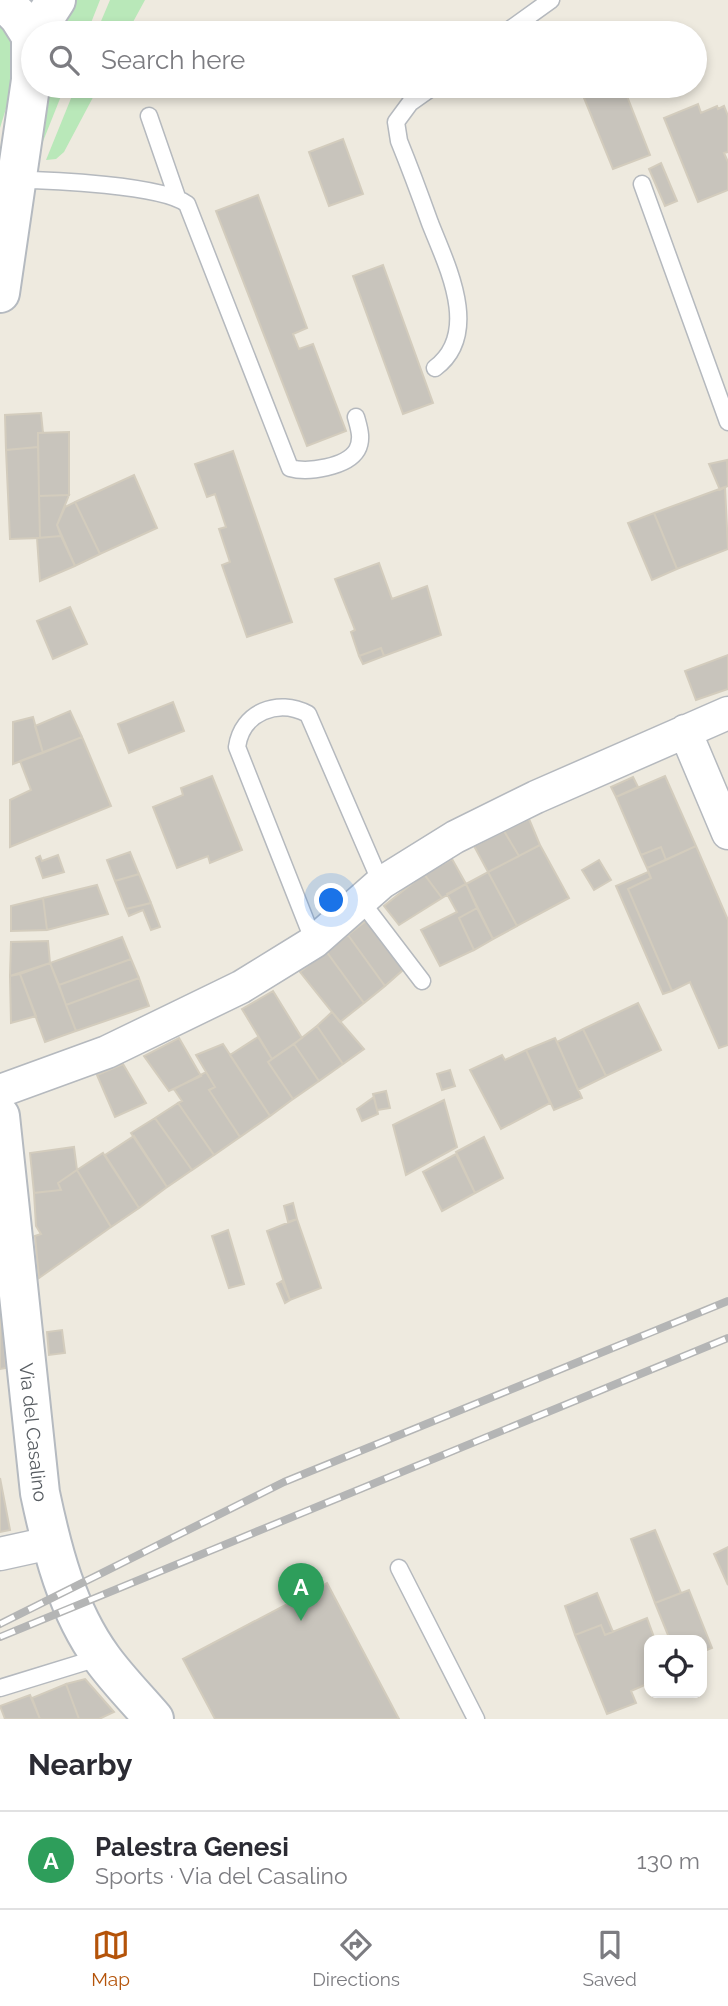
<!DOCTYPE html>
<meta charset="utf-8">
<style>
:root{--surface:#fff;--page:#f2f2f3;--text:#2b2b33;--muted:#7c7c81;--line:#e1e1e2;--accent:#b45309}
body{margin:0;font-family:Raleway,sans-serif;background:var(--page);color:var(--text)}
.controls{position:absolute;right:21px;bottom:21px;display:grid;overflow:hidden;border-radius:14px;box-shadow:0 4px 10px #0003}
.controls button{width:63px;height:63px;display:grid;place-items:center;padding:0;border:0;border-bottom:2px solid var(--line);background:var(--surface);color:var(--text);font:35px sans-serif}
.you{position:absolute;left:332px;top:901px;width:24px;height:24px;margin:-18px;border:5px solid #fff;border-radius:50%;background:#1a73e8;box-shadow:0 0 0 10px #1a73e833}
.badge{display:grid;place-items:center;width:46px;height:46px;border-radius:50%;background:var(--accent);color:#fff;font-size:23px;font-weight:700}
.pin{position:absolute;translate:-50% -58px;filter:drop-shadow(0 2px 4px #0008)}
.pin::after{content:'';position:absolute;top:37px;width:24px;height:21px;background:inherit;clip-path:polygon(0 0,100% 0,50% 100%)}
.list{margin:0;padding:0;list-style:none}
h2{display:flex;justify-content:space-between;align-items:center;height:91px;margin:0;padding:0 28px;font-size:30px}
h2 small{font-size:23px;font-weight:400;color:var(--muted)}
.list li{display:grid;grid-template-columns:46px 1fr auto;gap:21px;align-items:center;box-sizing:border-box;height:98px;padding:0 28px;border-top:2px solid var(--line)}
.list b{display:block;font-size:26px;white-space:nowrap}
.list p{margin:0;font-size:23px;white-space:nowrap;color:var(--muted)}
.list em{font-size:23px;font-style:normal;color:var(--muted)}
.icon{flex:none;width:38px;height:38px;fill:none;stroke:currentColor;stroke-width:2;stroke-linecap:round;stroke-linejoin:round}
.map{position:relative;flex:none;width:728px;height:1719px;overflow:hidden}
.search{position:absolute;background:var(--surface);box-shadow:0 4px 10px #0003;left:21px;right:21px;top:21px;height:77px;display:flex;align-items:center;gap:18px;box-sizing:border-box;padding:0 24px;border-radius:38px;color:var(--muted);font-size:26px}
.sheet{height:189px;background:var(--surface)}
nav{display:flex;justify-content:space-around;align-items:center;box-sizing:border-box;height:98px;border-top:2px solid var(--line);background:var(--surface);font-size:19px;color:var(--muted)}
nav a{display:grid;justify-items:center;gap:4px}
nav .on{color:var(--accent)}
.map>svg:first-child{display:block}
.green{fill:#b9e8b9}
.building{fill:#c8c4bc;stroke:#d3ccbd;stroke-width:2}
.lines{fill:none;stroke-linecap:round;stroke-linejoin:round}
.lane-casing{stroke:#b5b9be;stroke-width:19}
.street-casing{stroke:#b5b9be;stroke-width:35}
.secondary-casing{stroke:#b5bac0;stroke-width:42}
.lane{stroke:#fff;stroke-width:16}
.street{stroke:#fff;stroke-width:32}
.secondary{stroke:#fff;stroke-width:38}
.rail-casing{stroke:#b4b5b5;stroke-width:8}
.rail{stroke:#fff;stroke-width:5;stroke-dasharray:16;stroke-linecap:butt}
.labels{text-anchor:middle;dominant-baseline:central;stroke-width:6;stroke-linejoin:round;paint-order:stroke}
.street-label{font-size:19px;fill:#585d62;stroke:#fff}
</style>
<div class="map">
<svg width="728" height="1719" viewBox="0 0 728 1719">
<rect width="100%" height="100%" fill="#eeeadf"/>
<path class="green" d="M 67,0 L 100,0 L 87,33 L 57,33 Z
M 110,0 L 145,0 L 127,33 L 96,33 Z
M 0,22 C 25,53 11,93 0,128 Z
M 47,86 L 65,86 L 38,154 Z
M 76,86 L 99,86 L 64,152 L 56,159 L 46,160 Z"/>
<path class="building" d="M 600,86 L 623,86 L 650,155 L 613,169 L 582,93 Z
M 698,104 L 701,113 L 717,106 L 718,109 L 724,106 L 728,116 L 728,152 L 724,153 L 728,162 L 728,190 L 698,202 L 664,118 Z
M 343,139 L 363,194 L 329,206 L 309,152 Z
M 661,163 L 677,201 L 665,206 L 649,169 Z
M 258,195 L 307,328 L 293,334 L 299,349 L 313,344 L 346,431 L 307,446 L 216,211 Z
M 383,265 L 433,403 L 403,414 L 353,276 Z
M 41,413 L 43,433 L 38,433 L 38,447 L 6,450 L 5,415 Z
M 69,432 L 69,495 L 39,496 L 38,433 Z
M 38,447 L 40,538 L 10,539 L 6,450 Z
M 233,451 L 292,622 L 247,637 L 222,565 L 230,562 L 219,529 L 226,527 L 215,494 L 207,497 L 195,464 Z
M 727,460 L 728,486 L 720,490 L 709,464 Z
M 134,475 L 157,528 L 100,554 L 75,502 Z
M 725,487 L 728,549 L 677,569 L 654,513 Z
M 69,495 L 57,525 L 61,536 L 40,538 L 39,496 Z
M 75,502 L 100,554 L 75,566 L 57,525 L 65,507 Z
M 654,513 L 677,569 L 652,580 L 628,523 Z
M 61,536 L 75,566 L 40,581 L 37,538 Z
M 379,563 L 392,599 L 427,586 L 441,635 L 384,656 L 381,648 L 359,656 L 351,632 L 355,630 L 335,579 Z
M 70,607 L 87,644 L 53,659 L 37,621 Z
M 381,648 L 384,656 L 363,664 L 359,656 Z
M 728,655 L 728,689 L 696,700 L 685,671 Z
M 173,702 L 184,731 L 129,753 L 118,724 Z
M 70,711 L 82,737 L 43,753 L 35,726 Z
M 33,717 L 43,753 L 13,764 L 13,722 Z
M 82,737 L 111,806 L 10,847 L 10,800 L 31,790 L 20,761 Z
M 212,776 L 242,850 L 210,863 L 208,856 L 177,868 L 153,807 L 183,795 L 181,788 Z
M 665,776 L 696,846 L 666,860 L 661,847 L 641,855 L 616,797 Z
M 633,777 L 638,787 L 616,797 L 611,787 Z
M 529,819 L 540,845 L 519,856 L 504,831 Z
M 504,831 L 519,856 L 488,872 L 474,846 Z
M 540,845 L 569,898 L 517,926 L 488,872 Z
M 696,846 L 728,920 L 728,1045 L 719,1048 L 690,982 L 672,991 L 628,889 L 651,878 L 647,868 Z
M 661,847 L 666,860 L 647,868 L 641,855 Z
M 130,852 L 139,874 L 115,881 L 107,860 Z
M 58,855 L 64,872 L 43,878 L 36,858 L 40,856 L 42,861 Z
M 452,859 L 466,884 L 442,898 L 424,874 Z
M 599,860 L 611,880 L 594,890 L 582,870 Z
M 488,872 L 517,926 L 493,939 L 466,884 Z
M 648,872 L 651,878 L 628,889 L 672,991 L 663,994 L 616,886 Z
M 139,874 L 151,903 L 126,909 L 115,881 Z
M 424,874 L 442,898 L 399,925 L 384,906 Z
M 466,884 L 477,908 L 459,918 L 474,950 L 440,966 L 421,930 L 457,912 L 447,894 Z
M 97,885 L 108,914 L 47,930 L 43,898 Z
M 43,898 L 47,930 L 11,931 L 11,906 Z
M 151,903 L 160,927 L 151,930 L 143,910 L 129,916 L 126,909 Z
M 477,908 L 493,939 L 474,950 L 459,918 Z
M 367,920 L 403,970 L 385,986 L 348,935 Z
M 348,935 L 385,986 L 364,1003 L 326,951 Z
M 122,937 L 131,959 L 59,985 L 50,963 Z
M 48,941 L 50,963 L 10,976 L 11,942 Z
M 326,951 L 364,1003 L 340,1022 L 300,972 Z
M 131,959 L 139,978 L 66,1005 L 59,985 Z
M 50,963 L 76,1031 L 45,1042 L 20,974 Z
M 20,974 L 36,1016 L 11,1023 L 10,976 Z
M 139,978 L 149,1006 L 76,1031 L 66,1005 Z
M 273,991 L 302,1038 L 272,1059 L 242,1009 Z
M 638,1003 L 661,1050 L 606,1076 L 583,1029 Z
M 332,1012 L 364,1049 L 343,1064 L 317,1026 Z
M 317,1026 L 343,1064 L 319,1081 L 294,1044 Z
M 583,1029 L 606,1076 L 578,1090 L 557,1042 Z
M 258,1037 L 272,1059 L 268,1062 L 293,1099 L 270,1116 L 230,1055 Z
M 179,1038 L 201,1076 L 169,1091 L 144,1056 Z
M 555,1038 L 582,1098 L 554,1110 L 526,1050 Z
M 223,1044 L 270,1116 L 240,1137 L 209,1090 L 215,1087 L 196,1055 Z
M 294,1044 L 319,1081 L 293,1099 L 268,1062 Z
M 526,1050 L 550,1103 L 501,1129 L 470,1070 L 502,1055 L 505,1060 Z
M 123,1064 L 146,1103 L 115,1117 L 97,1075 Z
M 450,1070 L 455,1086 L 442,1090 L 437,1074 Z
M 206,1072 L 215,1087 L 209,1090 L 240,1137 L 214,1155 L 178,1103 L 182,1101 L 174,1089 Z
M 386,1091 L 390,1108 L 377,1110 L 373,1094 Z
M 374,1097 L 378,1114 L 362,1121 L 357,1109 Z
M 444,1100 L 457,1147 L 406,1175 L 393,1125 Z
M 178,1103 L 214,1155 L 192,1170 L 155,1118 Z
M 155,1118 L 192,1170 L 167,1187 L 131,1133 Z
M 134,1136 L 167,1187 L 139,1208 L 105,1155 Z
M 484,1137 L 503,1178 L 475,1193 L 456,1152 Z
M 74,1147 L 77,1170 L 58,1183 L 61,1190 L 34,1193 L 30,1153 Z
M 103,1153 L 139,1208 L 111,1227 L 77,1170 Z
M 456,1154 L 475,1193 L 442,1211 L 423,1172 Z
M 77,1170 L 111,1227 L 39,1278 L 35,1236 L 41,1234 L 36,1226 L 34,1193 L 61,1190 L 58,1183 Z
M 293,1203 L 297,1219 L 288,1222 L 284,1206 Z
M 297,1219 L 321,1288 L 290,1300 L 267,1231 Z
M 228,1230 L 244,1284 L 229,1288 L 212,1236 Z
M 282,1281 L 290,1300 L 285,1303 L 277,1284 Z
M 0,1294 L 6,1368 L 0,1369 Z
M 62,1330 L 65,1353 L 49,1355 L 47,1332 Z
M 0,1478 L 10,1530 L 0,1532 Z
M 655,1530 L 681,1593 L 655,1603 L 631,1539 Z
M 728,1547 L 728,1585 L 714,1554 Z
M 327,1583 L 399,1719 L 215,1719 L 183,1659 Z
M 689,1590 L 712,1648 L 702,1652 L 702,1640 L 670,1640 L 655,1603 Z
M 597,1593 L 613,1632 L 605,1635 L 601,1625 L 575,1635 L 565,1606 Z
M 647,1618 L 655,1640 L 649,1640 L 649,1683 L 631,1691 L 636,1703 L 607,1714 L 575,1635 L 601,1625 L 605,1635 Z
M 85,1679 L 114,1712 L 99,1719 L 79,1719 L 66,1684 Z
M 66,1684 L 79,1719 L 40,1719 L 32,1698 Z
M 30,1695 L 40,1719 L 5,1719 L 0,1706 Z"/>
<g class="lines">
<defs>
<path id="lane" d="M 505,33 L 551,0
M 434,86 L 410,103 L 396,122 L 399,141 C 410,168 420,195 430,223 C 446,264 482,333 435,368
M 149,116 L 177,197
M 16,180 C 51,180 162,185 187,204 L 290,468 C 308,473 347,467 357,450 C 363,439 359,428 356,417
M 642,184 L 728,422
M 361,901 L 422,981
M 314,942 L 237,747 C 242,712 278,698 308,714 L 381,883
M 399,1568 L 476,1719
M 0,1688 L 101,1657"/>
<path id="street" d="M 685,731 L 728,833
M 0,1091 L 107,1052 L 241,987 L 314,942 L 381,883 L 455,837 L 536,797 L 728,713
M 0,1554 L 50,1543"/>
<g id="secondary">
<path d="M 42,33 L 47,14 L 56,0"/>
<path d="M 0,293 L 31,80 L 31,36 L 19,17 L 2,0"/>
<path id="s1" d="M 0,1116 L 40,1493 C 52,1550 67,1610 102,1658 C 117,1679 137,1699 154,1719"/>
</g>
</defs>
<use href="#lane" class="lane-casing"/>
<use href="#street" class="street-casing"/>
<use href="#secondary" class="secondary-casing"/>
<use href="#lane" class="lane"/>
<use href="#street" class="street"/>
<use href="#secondary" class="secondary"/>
<defs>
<path id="rail" d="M 0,1624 L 284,1482 L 728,1301
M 0,1637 L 728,1338"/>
</defs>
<use href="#rail" class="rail-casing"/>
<use href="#rail" class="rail"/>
</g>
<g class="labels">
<g class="street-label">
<text stroke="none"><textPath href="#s1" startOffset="318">Via del Casalino</textPath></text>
</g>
</g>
</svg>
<div class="controls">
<button><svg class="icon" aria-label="locate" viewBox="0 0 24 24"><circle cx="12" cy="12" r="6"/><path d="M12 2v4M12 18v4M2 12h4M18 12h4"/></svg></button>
</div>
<div class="you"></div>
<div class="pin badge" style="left:301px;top:1621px;background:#2e9e5b">A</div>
<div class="search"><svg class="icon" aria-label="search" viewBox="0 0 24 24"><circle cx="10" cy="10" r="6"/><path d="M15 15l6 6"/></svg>Search here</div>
</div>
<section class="sheet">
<h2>Nearby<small></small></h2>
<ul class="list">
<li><span class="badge" style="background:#2e9e5b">A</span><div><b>Palestra Genesi</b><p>Sports · Via del Casalino</p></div><em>130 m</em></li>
</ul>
</section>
<nav>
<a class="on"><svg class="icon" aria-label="map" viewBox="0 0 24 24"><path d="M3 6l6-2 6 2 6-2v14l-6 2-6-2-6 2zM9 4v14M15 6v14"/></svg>Map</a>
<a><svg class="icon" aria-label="directions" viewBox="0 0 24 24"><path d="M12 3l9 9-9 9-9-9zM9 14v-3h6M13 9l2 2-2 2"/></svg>Directions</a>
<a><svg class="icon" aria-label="saved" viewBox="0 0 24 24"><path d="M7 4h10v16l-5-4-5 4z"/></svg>Saved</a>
</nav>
